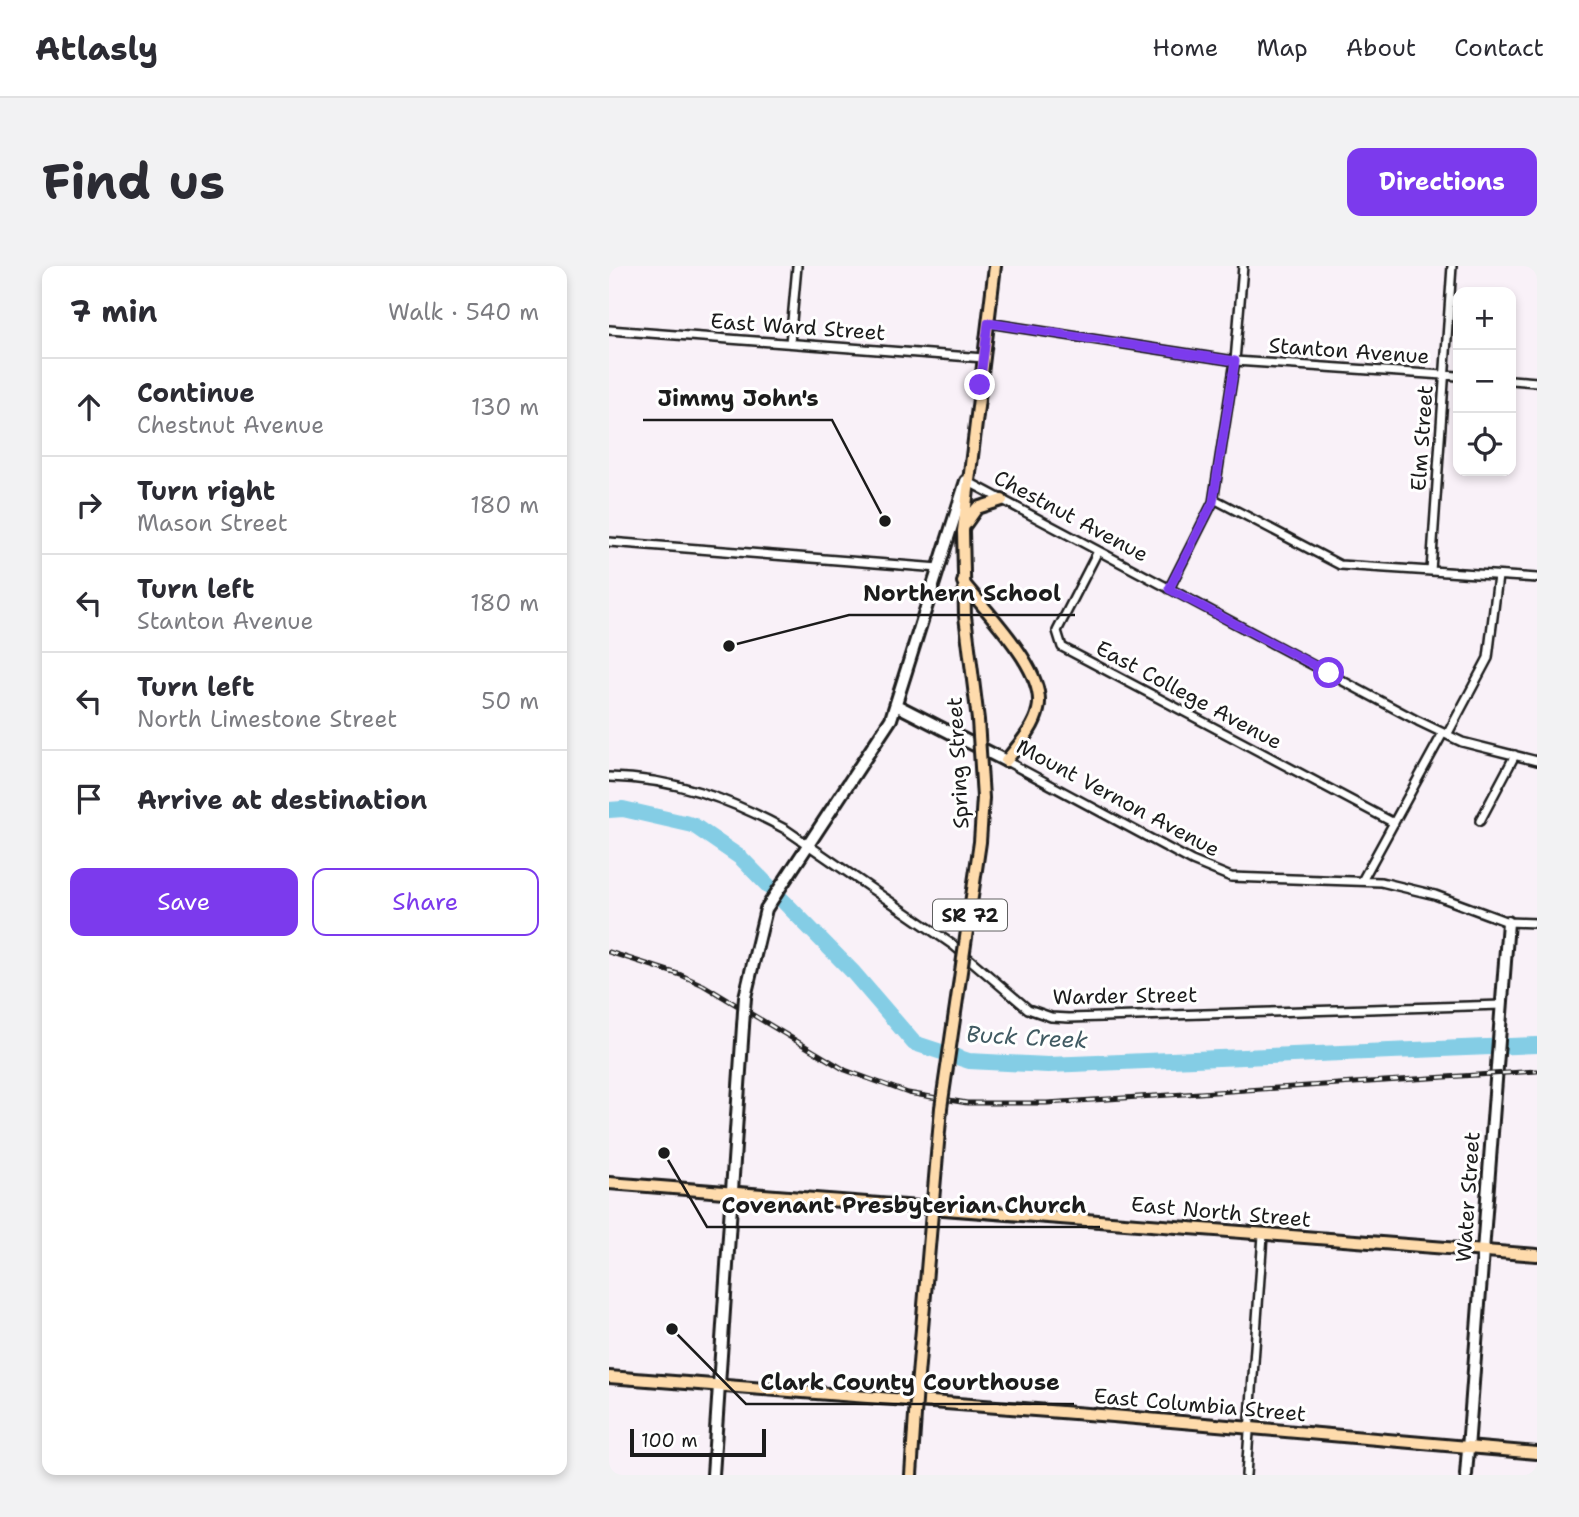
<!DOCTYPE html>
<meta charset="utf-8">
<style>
:root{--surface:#fff;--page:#f2f2f3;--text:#2b2b33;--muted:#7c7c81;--line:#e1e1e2;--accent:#7c3aed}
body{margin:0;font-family:"Shantell Sans",sans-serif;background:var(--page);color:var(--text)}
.controls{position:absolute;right:21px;top:21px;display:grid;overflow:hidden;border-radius:14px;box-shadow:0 4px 10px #0003}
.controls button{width:63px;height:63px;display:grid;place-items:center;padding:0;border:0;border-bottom:2px solid var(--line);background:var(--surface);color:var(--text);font:35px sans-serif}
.scale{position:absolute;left:21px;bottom:18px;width:136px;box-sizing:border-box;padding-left:7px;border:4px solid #1c1c1c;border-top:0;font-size:19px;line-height:24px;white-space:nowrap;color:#1c1c1c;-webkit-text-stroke:5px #fff;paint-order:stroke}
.stop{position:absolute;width:21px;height:21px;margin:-16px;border:5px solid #7c3aed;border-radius:50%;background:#fff}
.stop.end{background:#7c3aed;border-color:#fff;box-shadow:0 2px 7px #0008}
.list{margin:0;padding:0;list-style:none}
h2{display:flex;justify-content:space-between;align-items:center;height:91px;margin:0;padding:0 28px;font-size:30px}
h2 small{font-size:23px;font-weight:400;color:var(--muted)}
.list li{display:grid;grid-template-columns:46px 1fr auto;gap:21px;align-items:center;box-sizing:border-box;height:98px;padding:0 28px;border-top:2px solid var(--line)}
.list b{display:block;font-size:26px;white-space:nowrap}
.list p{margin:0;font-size:23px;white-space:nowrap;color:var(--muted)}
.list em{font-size:23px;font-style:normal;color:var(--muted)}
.actions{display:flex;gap:14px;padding:21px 28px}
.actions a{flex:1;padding:16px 0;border:2px solid var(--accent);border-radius:14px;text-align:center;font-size:24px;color:var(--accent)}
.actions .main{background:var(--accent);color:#fff}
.icon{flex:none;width:38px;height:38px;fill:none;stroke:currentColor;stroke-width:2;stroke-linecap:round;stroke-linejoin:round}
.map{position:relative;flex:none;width:928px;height:1209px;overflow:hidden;border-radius:14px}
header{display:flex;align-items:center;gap:42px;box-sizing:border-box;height:98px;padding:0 35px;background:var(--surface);border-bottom:2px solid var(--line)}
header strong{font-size:33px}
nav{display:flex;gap:38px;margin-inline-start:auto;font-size:24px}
.intro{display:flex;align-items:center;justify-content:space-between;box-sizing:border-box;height:168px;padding:0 42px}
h1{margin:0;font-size:49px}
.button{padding:18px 32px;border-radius:14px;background:var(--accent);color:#fff;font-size:24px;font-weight:700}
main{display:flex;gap:42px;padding:0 42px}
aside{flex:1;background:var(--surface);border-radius:14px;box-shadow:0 4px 10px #0003}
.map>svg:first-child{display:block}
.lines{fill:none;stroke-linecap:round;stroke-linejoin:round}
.river{stroke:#84cde5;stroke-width:16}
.street-casing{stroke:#1c1c1c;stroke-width:12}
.secondary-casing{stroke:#1c1c1c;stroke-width:16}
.primary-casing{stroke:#1c1c1c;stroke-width:16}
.street{stroke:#fff;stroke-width:7}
.secondary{stroke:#fff;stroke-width:10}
.primary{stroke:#fedbac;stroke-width:10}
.rail-casing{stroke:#1c1c1c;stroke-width:5}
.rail{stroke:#fff;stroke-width:2.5;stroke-dasharray:8;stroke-linecap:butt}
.secondary-bridge-casing{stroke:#1c1c1c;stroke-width:16;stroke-linecap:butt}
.primary-bridge-casing{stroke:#1c1c1c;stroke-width:16;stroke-linecap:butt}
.secondary-bridge{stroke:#fff;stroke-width:10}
.primary-bridge{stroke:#fedbac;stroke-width:10}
.route{stroke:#7c3aed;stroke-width:9}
.labels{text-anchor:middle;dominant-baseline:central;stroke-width:6;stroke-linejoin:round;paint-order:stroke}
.shield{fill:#fff;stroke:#606060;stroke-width:2}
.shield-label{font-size:19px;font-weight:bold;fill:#1c1c1c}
.street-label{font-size:21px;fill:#1c1c1c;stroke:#fff}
.water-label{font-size:23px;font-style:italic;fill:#405a62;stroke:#fff}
.leader{fill:none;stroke:#1c1c1c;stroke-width:2.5}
.callout-dot{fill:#1c1c1c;stroke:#fff;stroke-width:2.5}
.callout-label{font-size:23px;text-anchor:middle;font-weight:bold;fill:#1c1c1c;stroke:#fff;stroke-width:6;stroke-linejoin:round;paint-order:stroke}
</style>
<header>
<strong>Atlasly</strong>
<nav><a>Home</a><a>Map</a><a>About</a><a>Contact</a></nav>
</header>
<div class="intro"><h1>Find us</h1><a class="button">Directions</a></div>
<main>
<aside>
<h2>7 min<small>Walk · 540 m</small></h2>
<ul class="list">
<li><svg class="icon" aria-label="ahead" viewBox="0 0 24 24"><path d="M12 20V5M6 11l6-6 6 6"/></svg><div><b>Continue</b><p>Chestnut Avenue</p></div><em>130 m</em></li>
<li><svg class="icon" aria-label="right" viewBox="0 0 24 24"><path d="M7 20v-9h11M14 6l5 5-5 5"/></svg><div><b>Turn right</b><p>Mason Street</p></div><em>180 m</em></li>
<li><svg class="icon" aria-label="left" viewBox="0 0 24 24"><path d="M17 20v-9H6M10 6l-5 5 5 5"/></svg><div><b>Turn left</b><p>Stanton Avenue</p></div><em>180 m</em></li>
<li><svg class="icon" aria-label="left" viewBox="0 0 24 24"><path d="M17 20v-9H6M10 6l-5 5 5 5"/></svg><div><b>Turn left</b><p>North Limestone Street</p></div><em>50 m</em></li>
<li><svg class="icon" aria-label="arrive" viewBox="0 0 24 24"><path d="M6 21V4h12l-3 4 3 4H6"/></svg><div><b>Arrive at destination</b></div></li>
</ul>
<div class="actions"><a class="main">Save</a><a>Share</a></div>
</aside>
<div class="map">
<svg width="928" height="1209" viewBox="0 0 928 1209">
<rect width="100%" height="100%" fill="#f9f1f8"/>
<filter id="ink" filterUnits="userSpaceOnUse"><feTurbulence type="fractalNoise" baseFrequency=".0143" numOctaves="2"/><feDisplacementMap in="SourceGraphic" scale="14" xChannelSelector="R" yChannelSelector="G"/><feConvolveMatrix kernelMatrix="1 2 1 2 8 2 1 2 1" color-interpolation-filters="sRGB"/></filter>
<g filter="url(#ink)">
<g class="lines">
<path class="river" d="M 0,544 L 14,543 L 84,559 L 132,592 L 243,705 L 305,777 L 360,795 L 439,799 L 928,779"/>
<defs>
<path id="street" d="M 379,57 L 626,95 L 849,110
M 0,64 L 375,92
M 181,77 L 188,0
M 902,114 L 928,116
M 358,215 L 809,455 L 853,476 L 928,495
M 605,233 L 731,299 L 928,312
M 0,276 L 330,302
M 489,285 L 448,365 L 453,381 L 785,557
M 822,305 L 843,0
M 560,323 L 604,236 L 626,95 L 634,0
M 838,469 L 879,392 L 889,310
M 397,495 L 583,595 L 622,611 L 772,616 L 826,629 L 899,656 L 928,657
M 0,511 C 64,512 121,533 176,563 L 344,679 L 419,743 L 442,751 L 460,752 L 893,739
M 871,555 L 906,489
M 753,615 L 834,467
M 637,1209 L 654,969"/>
<path id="secondary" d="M 287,439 L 397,495
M 136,731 L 157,643 L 282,453 L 357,215
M 104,1209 L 134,760
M 857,1209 L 899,656"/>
<path id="primary" d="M 356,259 L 368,242 L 393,234
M 354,316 C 377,346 439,406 429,444 C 425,463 409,479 397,495
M 369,454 L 356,350 L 354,265 L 386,0
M 0,917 L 928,989
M 0,1111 L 504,1150 L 928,1187
M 308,1121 L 332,842
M 302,1209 L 306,1149"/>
</defs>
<use href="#street" class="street-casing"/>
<use href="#secondary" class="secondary-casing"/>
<use href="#primary" class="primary-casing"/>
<use href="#street" class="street"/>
<use href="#secondary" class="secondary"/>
<use href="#primary" class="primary"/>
<defs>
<path id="rail" d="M 0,686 L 72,709 L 94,719 L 236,804 L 299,827 L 358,837 L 438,837 L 928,805"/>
</defs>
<use href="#rail" class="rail-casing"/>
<use href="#rail" class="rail"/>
<defs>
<path id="secondary-bridge" d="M 134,760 L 136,731"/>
<path id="primary-bridge" d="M 332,842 L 371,576 L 374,532 L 369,454
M 306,1149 L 308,1121"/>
</defs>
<use href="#secondary-bridge" class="secondary-bridge-casing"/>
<use href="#primary-bridge" class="primary-bridge-casing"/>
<use href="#secondary-bridge" class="secondary-bridge"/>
<use href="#primary-bridge" class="primary-bridge"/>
</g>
</g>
<g class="lines" filter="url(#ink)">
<path class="route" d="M 371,119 L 379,57 L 626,95 L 604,236 L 560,323 L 720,407"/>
</g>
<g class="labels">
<rect class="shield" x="324" y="633.5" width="74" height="31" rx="5"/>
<g class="shield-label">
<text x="361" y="649">SR 72</text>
</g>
<g class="street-label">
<text transform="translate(189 61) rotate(4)">East Ward Street</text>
<text transform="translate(740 85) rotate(4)">Stanton Avenue</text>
<text transform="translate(813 172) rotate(-86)">Elm Street</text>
<text transform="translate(462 250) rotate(28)">Chestnut Avenue</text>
<text transform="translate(580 429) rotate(28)">East College Avenue</text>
<text transform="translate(349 497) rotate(-93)">Spring Street</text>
<text transform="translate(509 532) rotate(28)">Mount Vernon Avenue</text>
<text transform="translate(516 730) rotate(-1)">Warder Street</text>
<text transform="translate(859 931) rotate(-86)">Water Street</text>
<text transform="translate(612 946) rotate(5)">East North Street</text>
<text transform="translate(591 1139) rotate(5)">East Columbia Street</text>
</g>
<g class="water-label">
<text transform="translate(418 771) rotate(3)">Buck Creek</text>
</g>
</g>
<path class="leader" d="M276 255L223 154H34M120 380L240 349H466M55 887L98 961H491M63 1063L137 1138H465"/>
<g class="callout-dot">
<circle cx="276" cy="255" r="7"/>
<circle cx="120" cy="380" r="7"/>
<circle cx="55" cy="887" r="7"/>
<circle cx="63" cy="1063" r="7"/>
</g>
<g class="callout-label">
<text x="129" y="140">Jimmy John's</text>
<text x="353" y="335">Northern School</text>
<text x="295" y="947">Covenant Presbyterian Church</text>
<text x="301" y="1124">Clark County Courthouse</text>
</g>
</svg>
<div class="controls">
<button>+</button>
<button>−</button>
<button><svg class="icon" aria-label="locate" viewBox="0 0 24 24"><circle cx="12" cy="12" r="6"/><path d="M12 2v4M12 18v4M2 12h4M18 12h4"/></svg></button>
</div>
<div class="scale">100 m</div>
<div class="stop" style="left:720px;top:407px"></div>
<div class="stop end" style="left:371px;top:119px"></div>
</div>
</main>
